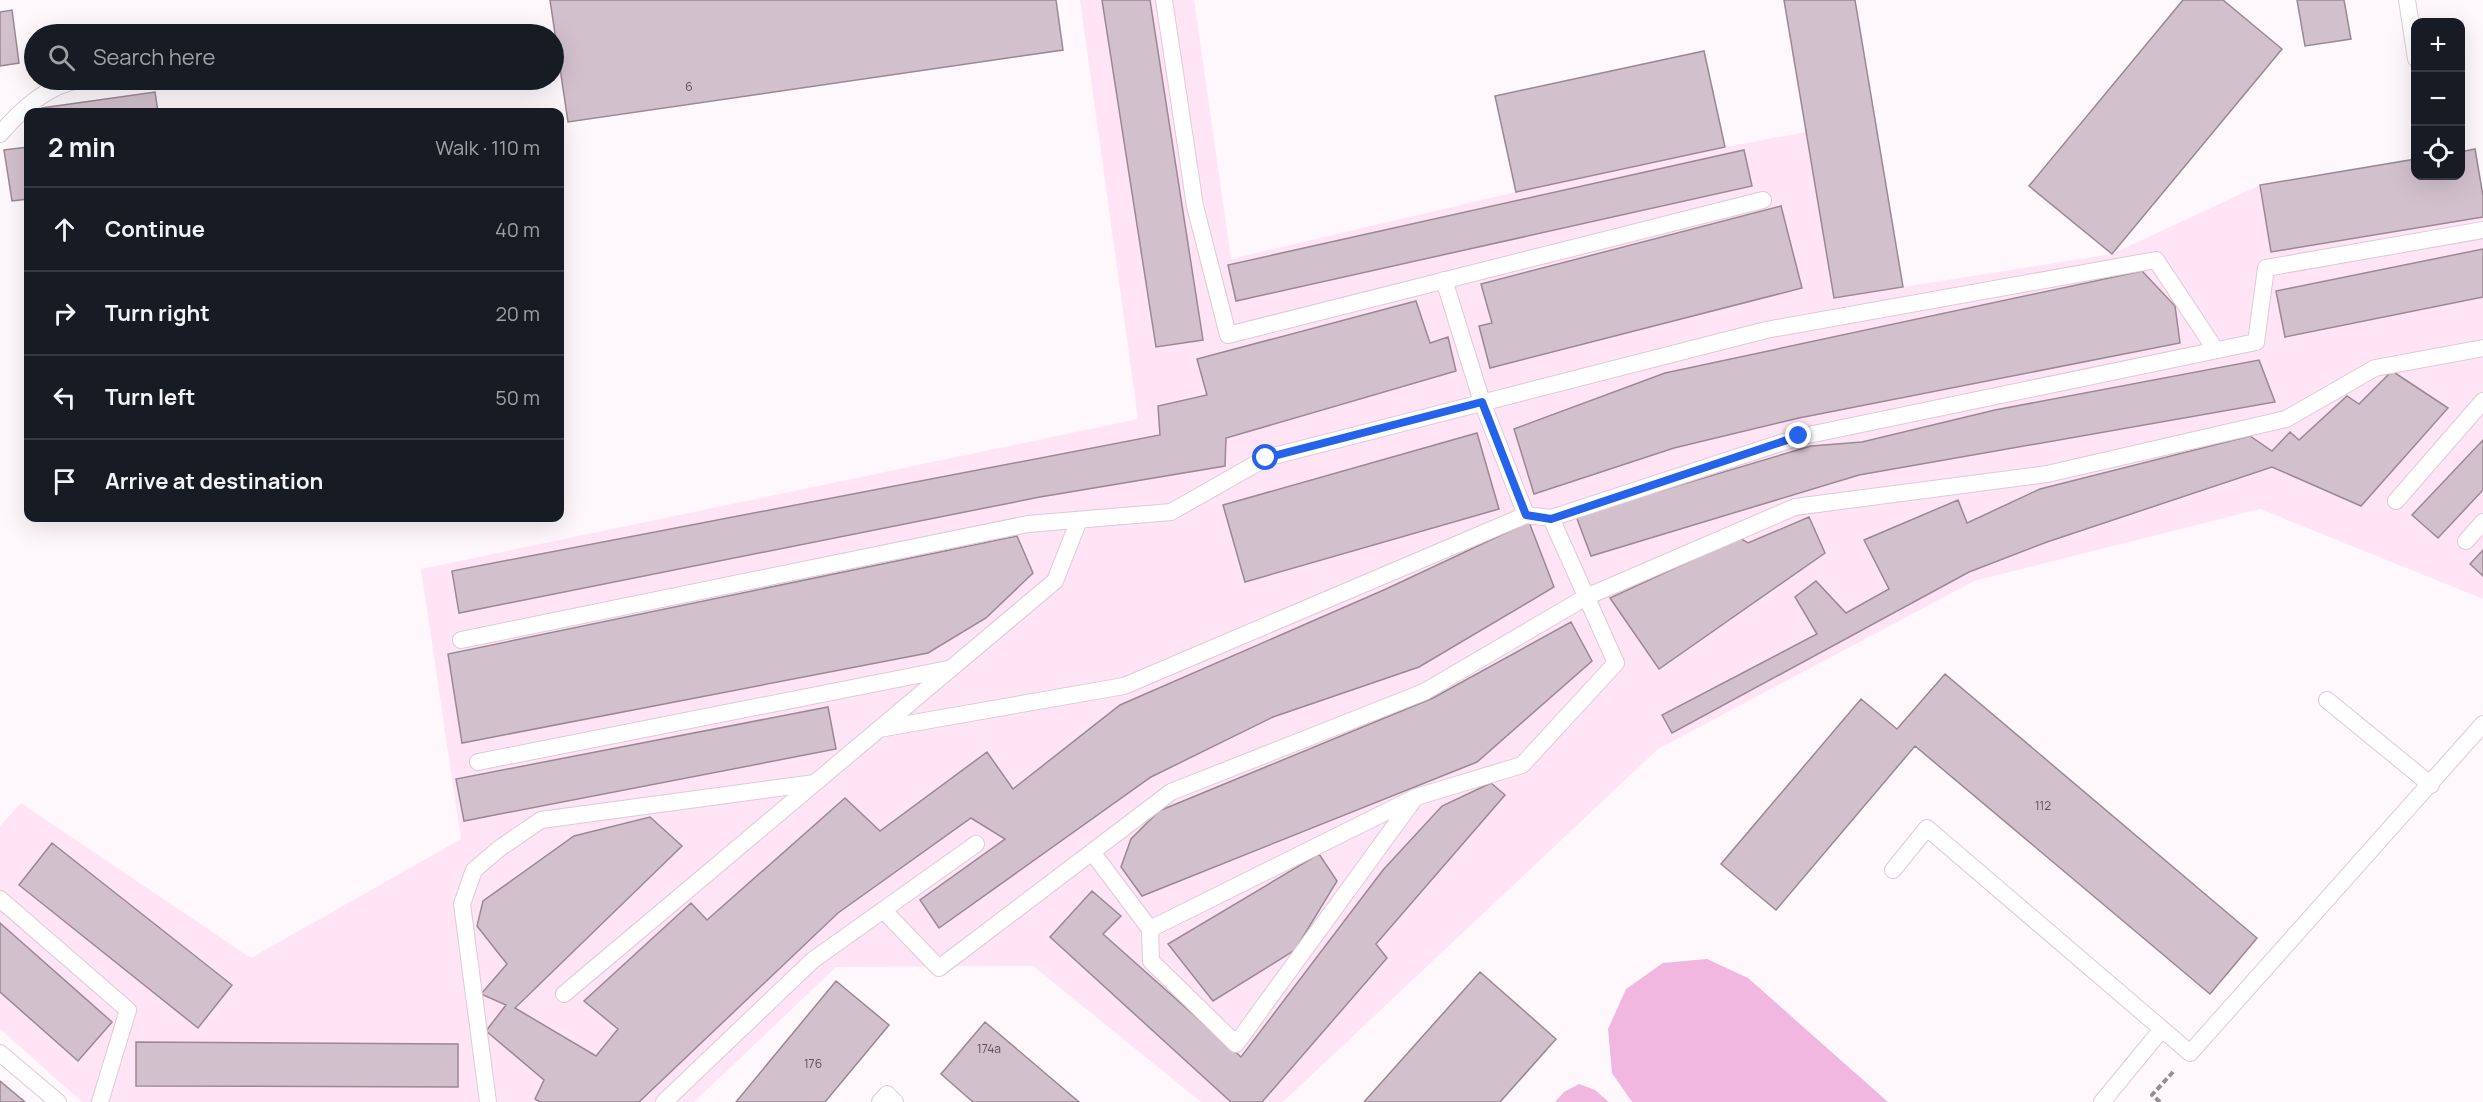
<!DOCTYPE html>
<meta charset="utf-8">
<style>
:root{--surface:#171b24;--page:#242831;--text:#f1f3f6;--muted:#9ea1a6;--line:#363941}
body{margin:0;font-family:Manrope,sans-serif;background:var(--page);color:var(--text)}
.controls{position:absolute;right:18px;top:18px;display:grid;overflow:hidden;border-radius:12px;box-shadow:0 6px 24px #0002}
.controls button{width:54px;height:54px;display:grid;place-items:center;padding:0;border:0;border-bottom:2px solid var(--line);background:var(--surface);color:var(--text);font:30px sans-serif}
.stop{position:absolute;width:18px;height:18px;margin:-14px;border:4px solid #2563eb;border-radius:50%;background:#fff}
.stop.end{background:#2563eb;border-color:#fff;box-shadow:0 2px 6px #0008}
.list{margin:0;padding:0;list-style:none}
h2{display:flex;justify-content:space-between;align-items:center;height:78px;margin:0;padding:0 24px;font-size:26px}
h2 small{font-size:20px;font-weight:400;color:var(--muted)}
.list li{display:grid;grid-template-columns:39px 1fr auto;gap:18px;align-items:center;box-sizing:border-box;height:84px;padding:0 24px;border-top:2px solid var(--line)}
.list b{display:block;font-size:22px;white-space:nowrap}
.list em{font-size:20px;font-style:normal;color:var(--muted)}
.icon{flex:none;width:33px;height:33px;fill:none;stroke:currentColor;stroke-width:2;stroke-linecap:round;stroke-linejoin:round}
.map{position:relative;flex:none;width:2483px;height:1102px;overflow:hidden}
.search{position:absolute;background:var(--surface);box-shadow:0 6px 24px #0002;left:24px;top:24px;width:540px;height:66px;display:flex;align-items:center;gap:15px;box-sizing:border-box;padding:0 21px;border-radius:33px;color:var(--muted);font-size:22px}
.panel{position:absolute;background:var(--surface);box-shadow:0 6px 24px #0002;left:24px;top:108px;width:540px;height:414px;border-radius:12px}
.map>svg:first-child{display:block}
.built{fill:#ffe4f6}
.green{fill:#f1b7e0}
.building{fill:#d3c0cd;stroke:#9a8894;stroke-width:1.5}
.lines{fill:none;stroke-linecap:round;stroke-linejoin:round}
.lane-casing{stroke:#ddcad7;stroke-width:18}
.path{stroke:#958e93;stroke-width:4;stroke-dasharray:6 3;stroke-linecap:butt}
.lane{stroke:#fff;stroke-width:16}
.route{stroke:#2563eb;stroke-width:8}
.labels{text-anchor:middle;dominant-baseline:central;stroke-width:4.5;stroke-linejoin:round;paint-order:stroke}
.number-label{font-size:12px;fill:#5a5057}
</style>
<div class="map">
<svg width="2483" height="1102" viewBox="0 0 2483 1102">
<rect width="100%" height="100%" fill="#fef7fc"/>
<path class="built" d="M 1080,0 L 1194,0 L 1231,259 L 1516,192 L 1725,147 L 1806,132 L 1834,298 L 2112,254 L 2260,185 L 2272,252 L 2483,217 L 2483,599 L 2260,509 L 1974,581 L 1658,749 L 1283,1102 L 1201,1102 L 1033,966 L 836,967 L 694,1102 L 82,1102 L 0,1029 L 0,826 L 21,803 L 251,958 L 461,839 L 421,569 L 1138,419 Z"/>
<path class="green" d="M 1707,959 L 1748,978 L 1888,1102 L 1632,1102 L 1612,1073 L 1608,1029 L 1626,989 L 1663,963 Z
M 1579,1084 L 1595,1090 L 1609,1102 L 1555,1102 L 1564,1092 Z"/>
<path class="building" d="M 550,0 L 1056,0 L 1063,50 L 568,122 Z
M 1102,0 L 1150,0 L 1203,340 L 1156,347 Z
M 1784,0 L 1855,0 L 1903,287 L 1834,298 Z
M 2183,0 L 2223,0 L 2282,49 L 2112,254 L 2029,186 Z
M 2297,0 L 2344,0 L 2351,39 L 2305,46 Z
M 12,10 L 19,63 L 0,66 L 0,12 Z
M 1704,51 L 1725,147 L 1516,192 L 1495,96 Z
M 155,92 L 158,112 L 42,112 L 42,108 Z
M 28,147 L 28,199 L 12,201 L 4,150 Z
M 2475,149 L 2483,196 L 2483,217 L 2271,252 L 2260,185 L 2416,159 L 2416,176 L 2460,176 L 2460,152 Z
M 1744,150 L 1752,186 L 1236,301 L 1228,265 Z
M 1781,206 L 1802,288 L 1490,368 L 1479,326 L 1492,323 L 1481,284 Z
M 2483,249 L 2483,297 L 2285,337 L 2276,291 Z
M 2142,271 L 2175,306 L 2180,343 L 1799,418 L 1674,448 L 1534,494 L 1514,429 L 1665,373 Z
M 1416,301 L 1430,343 L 1448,337 L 1456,371 L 1226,438 L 1225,466 L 1040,497 L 459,613 L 452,571 L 1160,435 L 1158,406 L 1207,395 L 1197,359 Z
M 2259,360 L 2275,402 L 1859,475 L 1591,556 L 1576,516 L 1811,446 L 1862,442 L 1995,410 Z
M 2392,371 L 2448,408 L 2361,506 L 2272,467 L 2047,542 L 1969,572 L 1672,733 L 1662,715 L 1817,634 L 1795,597 L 1816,581 L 1846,613 L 1889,589 L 1864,540 L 1958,500 L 1967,523 L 2040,489 L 2250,436 L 2272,451 L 2290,432 L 2299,440 L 2347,396 L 2359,404 Z
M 1477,433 L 1499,509 L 1245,582 L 1223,505 Z
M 2483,440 L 2483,490 L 2438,538 L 2412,515 Z
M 1809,517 L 1825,553 L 1659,669 L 1610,598 L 1740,538 L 1748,543 Z
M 1529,522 L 1554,587 L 1419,667 L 1273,717 L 1151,777 L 939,928 L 920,900 L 1005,839 L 971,818 L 838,913 L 639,1102 L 540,1102 L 535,1099 L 544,1080 L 486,1031 L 506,1005 L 481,994 L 507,964 L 477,926 L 483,901 L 574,836 L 650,817 L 682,846 L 515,1008 L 596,1056 L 618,1029 L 584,1001 L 691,903 L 707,920 L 845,798 L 880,831 L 987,752 L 1013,789 L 1120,705 L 1386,589 Z
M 1017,536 L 1033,573 L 986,618 L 928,653 L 462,743 L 448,654 Z
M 2483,550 L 2483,576 L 2470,564 Z
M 1571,622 L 1592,661 L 1477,762 L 1142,896 L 1121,867 L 1131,839 L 1159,811 L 1433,698 Z
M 1945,674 L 2257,938 L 2210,994 L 1915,746 L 1776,910 L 1721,864 L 1861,699 L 1897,729 Z
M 828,707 L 836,749 L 464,821 L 456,779 Z
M 1491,783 L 1505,795 L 1376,944 L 1387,958 L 1262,1102 L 1231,1102 L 1050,937 L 1092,891 L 1121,916 L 1103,934 L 1241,1057 L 1383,870 L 1442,806 Z
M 52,843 L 232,985 L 198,1028 L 19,885 Z
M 1319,854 L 1337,881 L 1295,950 L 1213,1001 L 1168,944 Z
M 0,923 L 112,1022 L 78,1061 L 0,992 Z
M 1480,972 L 1556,1039 L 1500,1102 L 1364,1102 Z
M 836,981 L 889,1025 L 825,1102 L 736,1102 Z
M 985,1022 L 1079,1102 L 973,1102 L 941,1074 Z
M 136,1042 L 458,1044 L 458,1087 L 136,1086 Z
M 0,1081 L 25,1102 L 0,1102 Z"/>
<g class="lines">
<defs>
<path id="lane" d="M 1164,0 L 1195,206 L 1228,335 L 1763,200
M 2407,0 L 2416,59
M 0,134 C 21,110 47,85 79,80
M 1444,280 L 1482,402 L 1526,515
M 2396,501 L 2483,401
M 2466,541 L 2483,522
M 461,640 L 1028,524 L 1171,512 L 1266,458 L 1766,330 L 2156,260 L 2215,349
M 2327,700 L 2431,785
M 879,729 L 1124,686 L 1526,515 L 1551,518 L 1799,437 L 2256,342 L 2266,268 L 2483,230
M 478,762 L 948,669
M 1092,852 L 1150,929 L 1151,961 L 1236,1044 L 1415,798
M 1893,870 L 1927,828 L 2190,1053 L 2483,724
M 0,899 L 128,1010 L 100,1102
M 884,911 L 939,968 L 1171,792 L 1424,692 L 1586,597 L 1795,507 L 2047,474 L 2286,419 L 2375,368 L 2483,348
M 1150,929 L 1416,797 L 1522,765 L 1616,663 L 1551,518
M 564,994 L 1055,581 L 1079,520
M 0,1053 L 58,1102
M 488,1102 L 462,904 L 474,870 L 500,848 L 541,820 L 815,783
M 664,1102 L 813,960 L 976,844
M 880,1102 L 887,1094 L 895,1102
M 2102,1102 L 2162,1029"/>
</defs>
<use href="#lane" class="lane-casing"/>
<path class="path" d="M 2160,1102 L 2152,1095 L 2173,1072"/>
<use href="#lane" class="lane"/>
</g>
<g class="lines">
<path class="route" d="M 1266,458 L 1482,402 L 1526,515 L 1551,519 L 1799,436"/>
</g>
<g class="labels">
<g class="number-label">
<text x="689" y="86">6</text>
<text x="2043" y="805">112</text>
<text x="989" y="1048">174а</text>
<text x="813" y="1063">176</text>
</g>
</g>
</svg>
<div class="controls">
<button>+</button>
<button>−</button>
<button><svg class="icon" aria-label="locate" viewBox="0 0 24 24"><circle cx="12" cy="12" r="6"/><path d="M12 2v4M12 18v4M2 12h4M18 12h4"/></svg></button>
</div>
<div class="stop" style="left:1266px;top:458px"></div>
<div class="stop end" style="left:1799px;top:436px"></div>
<div class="search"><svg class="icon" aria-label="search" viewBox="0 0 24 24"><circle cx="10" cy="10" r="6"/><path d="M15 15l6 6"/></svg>Search here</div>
<section class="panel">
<h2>2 min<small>Walk · 110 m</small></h2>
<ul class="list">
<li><svg class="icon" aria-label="ahead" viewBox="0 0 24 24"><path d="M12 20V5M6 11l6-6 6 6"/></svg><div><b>Continue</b></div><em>40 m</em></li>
<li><svg class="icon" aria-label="right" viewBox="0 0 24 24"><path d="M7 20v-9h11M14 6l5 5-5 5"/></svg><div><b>Turn right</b></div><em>20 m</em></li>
<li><svg class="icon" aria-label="left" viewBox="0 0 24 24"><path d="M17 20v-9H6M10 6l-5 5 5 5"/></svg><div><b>Turn left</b></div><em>50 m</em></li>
<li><svg class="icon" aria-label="arrive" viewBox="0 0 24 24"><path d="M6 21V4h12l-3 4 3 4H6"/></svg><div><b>Arrive at destination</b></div></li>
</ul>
</section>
</div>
